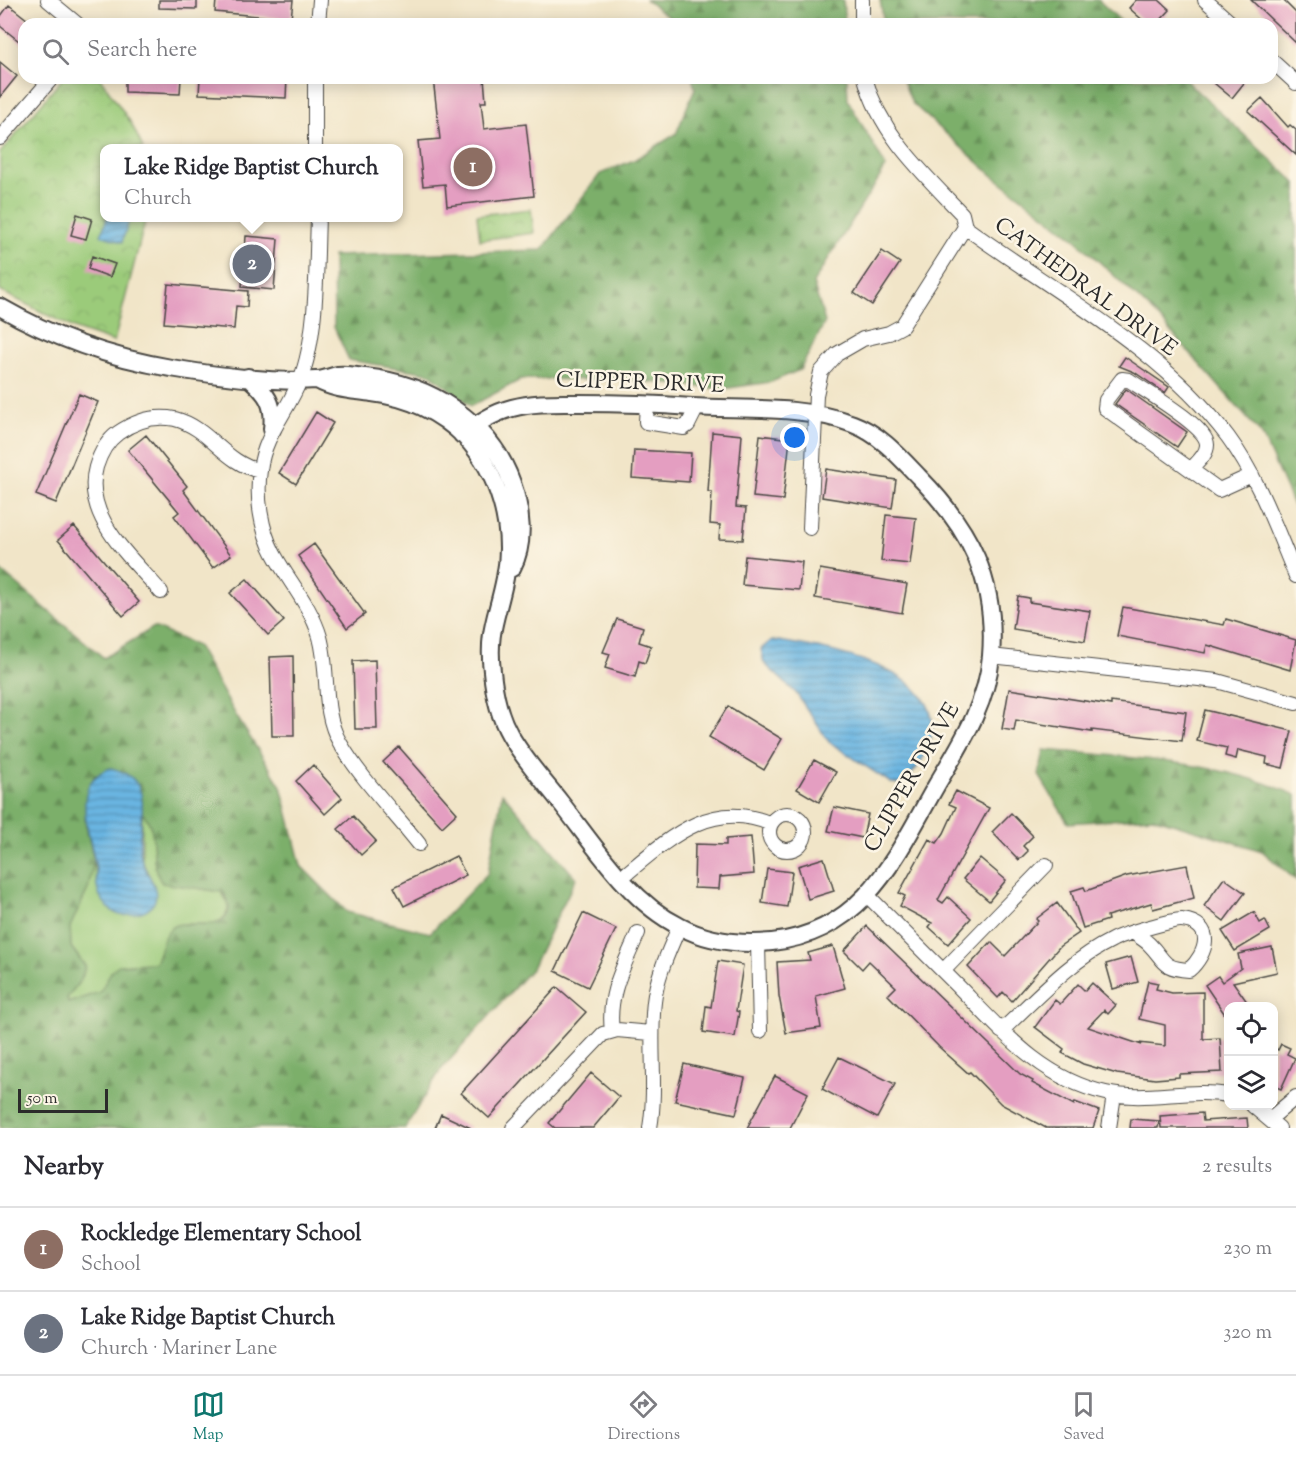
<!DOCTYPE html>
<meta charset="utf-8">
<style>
:root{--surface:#fff;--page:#f7f7f7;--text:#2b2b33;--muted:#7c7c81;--line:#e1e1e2;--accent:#0f766e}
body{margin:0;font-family:"Sorts Mill Goudy",serif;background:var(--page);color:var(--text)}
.controls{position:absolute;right:18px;bottom:18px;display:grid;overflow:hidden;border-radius:12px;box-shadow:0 3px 15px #0003}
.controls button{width:54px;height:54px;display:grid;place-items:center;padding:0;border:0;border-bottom:2px solid var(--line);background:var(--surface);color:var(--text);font:30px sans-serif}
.scale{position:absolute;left:18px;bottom:15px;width:90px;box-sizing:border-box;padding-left:6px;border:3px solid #2b2b2b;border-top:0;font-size:16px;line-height:21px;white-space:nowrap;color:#2b2b2b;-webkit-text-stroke:4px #fcf5e5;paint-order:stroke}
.you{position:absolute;left:795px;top:438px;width:21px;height:21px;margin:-15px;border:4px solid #fff;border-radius:50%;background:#1a73e8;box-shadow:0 0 0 9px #1a73e833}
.badge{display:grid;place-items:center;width:39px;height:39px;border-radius:50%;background:var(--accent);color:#fff;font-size:20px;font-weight:700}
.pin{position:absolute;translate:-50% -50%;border:3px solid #fff;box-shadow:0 2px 6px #0006}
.popup{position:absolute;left:100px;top:144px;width:303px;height:78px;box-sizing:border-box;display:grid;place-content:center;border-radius:12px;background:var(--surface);filter:drop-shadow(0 2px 4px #0005);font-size:20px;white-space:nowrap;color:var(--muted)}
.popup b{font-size:22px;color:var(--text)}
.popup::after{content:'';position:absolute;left:50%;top:100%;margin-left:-12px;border:12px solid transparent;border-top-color:var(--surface)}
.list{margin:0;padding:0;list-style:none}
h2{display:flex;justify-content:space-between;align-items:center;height:78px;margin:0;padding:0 24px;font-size:26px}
h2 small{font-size:20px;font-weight:400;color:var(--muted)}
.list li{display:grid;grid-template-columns:39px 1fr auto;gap:18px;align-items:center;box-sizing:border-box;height:84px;padding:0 24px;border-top:2px solid var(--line)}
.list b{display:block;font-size:22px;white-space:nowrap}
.list p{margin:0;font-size:20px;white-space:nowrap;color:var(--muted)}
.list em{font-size:20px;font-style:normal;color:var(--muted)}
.icon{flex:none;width:33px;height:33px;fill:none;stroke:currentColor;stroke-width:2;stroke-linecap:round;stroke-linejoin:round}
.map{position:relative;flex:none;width:1296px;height:1128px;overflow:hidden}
.search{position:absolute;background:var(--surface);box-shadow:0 3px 15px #0003;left:18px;right:18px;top:18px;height:66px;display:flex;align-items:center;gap:15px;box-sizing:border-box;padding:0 21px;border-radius:18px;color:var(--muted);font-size:22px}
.sheet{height:246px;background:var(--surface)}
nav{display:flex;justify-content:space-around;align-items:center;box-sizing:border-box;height:84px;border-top:2px solid var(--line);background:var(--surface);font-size:16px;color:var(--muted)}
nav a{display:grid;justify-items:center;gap:3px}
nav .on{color:var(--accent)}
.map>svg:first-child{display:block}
.green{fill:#9bcb7a;stroke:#637b52;stroke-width:1.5}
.forest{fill:url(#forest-firs);stroke:#546d4a;stroke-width:1.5;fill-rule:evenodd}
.park{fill:url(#park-crowns);stroke:#637b52;stroke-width:1.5}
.water{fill:url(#water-rules);stroke:#4a7086;stroke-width:1.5}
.building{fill:#e49ec1}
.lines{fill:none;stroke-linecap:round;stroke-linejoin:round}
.minor-casing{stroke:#494743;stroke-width:16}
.tertiary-casing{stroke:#494743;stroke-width:20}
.minor{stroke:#fff;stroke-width:14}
.tertiary{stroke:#fff;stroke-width:16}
.labels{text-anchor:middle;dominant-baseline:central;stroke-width:5;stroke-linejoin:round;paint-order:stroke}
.street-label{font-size:22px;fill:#2b2b2b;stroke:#fcf5e5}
</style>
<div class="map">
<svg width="1296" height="1128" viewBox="0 0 1296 1128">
<defs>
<pattern id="forest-firs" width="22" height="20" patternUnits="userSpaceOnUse" patternTransform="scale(1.5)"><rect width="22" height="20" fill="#7caf6a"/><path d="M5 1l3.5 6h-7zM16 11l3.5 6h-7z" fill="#668f57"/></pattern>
<pattern id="park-crowns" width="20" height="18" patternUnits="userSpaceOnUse" patternTransform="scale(1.5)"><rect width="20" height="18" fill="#9bcb7a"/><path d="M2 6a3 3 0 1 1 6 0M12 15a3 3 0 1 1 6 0" fill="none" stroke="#86ae6a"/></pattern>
<pattern id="water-rules" width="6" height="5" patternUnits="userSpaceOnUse" patternTransform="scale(1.5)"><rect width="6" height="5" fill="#69b5e2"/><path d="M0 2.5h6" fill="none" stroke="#5793b7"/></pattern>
</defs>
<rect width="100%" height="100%" fill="#fcf5e5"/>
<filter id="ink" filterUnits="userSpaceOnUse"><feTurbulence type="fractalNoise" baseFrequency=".0167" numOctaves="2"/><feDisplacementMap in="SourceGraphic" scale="12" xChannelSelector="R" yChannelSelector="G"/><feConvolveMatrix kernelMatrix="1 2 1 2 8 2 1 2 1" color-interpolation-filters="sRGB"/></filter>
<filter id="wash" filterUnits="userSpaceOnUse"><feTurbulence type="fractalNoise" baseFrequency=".008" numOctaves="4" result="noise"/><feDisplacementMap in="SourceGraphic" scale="24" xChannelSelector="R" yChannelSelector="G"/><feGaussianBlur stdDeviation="1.35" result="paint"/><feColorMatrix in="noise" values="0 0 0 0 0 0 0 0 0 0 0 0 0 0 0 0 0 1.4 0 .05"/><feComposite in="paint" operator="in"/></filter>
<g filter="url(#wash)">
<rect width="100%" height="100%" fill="#f1e5c8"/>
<path class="green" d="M 142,813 C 162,832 146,861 162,882 L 221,892 L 229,904 C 226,936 190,918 171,927 L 155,963 L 127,964 L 106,982 L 100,992 L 68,1003 L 67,998 L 82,978 L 85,966 L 71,947 L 70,926 L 88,889 L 94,861 L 98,891 L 115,913 C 130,912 148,915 155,899 L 154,885 L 142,861 Z"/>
<path class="forest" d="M 646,0 L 843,0 L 845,24 L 678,24 Z
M 880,0 L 1098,0 L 1124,24 L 884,24 Z
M 692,78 L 847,78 L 848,100 L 886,167 L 813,283 L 825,322 L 800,370 L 771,382 L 722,389 L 628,380 L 522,379 L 471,406 L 429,373 L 349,360 L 334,327 L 333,256 L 542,250 L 600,174 L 634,160 L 676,134 L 695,88 Z
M 902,78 L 1183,78 L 1296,183 L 1296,512 L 1262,435 L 1157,316 L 1073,237 L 992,175 L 912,103 Z
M 0,570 L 104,658 L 154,627 L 197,646 L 237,717 L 281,786 L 301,866 L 347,912 L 430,933 L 488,873 L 502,793 L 576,878 L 532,968 L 440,1071 L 405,1128 L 0,1128 ZM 95,775 L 142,801 L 142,813 C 162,832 146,861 162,883 L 221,892 C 226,896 229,901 229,908 C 226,937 184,916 171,928 C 161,937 161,952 155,963 L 119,965 L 112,970 L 100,992 L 68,1003 L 67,998 L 82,978 L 85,966 L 71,947 L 70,927 L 88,889 L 94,861 L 85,821 L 88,790 Z
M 1044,750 C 1128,757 1218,761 1296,795 L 1296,880 L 1262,851 L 1153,817 L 1068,823 L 1039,775 Z"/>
<path class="park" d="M 63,78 L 100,78 L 131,123 L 143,148 L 105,148 L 105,218 L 146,218 L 114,342 L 76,329 L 0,291 L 0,153 Z
M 531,209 L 534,233 L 480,240 L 477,215 Z"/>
<path class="water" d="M 107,218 L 130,218 L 122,242 L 101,235 Z
M 772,640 C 818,647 947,666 931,738 C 927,755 915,773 901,784 L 891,783 L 829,742 L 796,693 L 764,663 L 761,649 Z
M 111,768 C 163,781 132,826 142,861 C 146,875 159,885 155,900 C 152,910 138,914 128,915 C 116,918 106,906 100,896 C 95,888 97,878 96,869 C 92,837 66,782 111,768 Z"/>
<g id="blocks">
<path class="building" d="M 159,0 L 197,0 L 197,9 L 159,8 Z
M 216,0 L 293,0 L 291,19 L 215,12 Z
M 1136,0 L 1159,0 L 1170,10 L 1157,24 L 1147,24 L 1129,8 Z
M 1251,0 L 1283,0 L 1296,13 L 1296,43 Z
M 9,5 L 33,24 L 24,24 L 24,45 L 0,26 L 0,17 Z
M 0,62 L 17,76 L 0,97 Z
M 125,78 L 181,78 L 180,94 L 125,92 Z
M 200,78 L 287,78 L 286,98 L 199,94 Z
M 433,78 L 484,78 L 486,102 L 481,102 L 484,129 L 526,124 L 534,196 L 447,206 L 445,184 L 423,186 L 418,141 L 440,139 Z
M 1208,78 L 1239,78 L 1244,83 L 1232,98 Z
M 1262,98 L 1288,127 L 1290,125 L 1296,130 L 1296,155 L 1248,111 Z
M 77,214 L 92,219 L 86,239 L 71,235 Z
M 246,236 L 278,239 L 274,290 L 242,287 Z
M 882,251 L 900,263 L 872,305 L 854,293 Z
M 92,256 L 115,264 L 110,277 L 88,269 Z
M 168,284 L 248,291 L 247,307 L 236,306 L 234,329 L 164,323 Z
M 1125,357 L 1169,387 L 1165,393 L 1134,372 L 1119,366 Z
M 1126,389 L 1187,432 L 1177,447 L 1115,404 Z
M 79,394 L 98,402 L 56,503 L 36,495 Z
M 316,412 L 333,423 L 296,484 L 279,473 Z
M 712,432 L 742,435 L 736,507 L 746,508 L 743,540 L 719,539 L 720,525 L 710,524 L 712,492 L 708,492 Z
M 146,435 L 187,486 L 183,490 L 231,555 L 213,568 L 174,516 L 179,512 L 128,450 Z
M 760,435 L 790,439 L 783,500 L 753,497 Z
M 634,450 L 691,453 L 689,482 L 632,478 Z
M 826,469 L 896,480 L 892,508 L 822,497 Z
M 886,515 L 916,518 L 910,564 L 881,561 Z
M 74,526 L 139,602 L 123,616 L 58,540 Z
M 314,544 L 365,614 L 347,628 L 298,556 Z
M 745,556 L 802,562 L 799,590 L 742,585 Z
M 820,569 L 907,584 L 902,613 L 815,598 Z
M 247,579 L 284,621 L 268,635 L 230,593 Z
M 1018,596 L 1029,598 L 1029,602 L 1090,611 L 1085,641 L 1013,629 Z
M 1123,607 L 1224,625 L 1226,619 L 1296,640 L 1290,670 L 1207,645 L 1205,653 L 1117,636 Z
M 617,619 L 643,627 L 639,642 L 651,646 L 645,663 L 639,661 L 635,677 L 605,668 L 610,654 L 603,652 Z
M 293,656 L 294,736 L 272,736 L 270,657 Z
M 375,660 L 377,729 L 355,729 L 353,661 Z
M 1009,689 L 1111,705 L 1111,702 L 1186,712 L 1182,741 L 1092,730 L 1092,732 L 1016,720 L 1014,731 L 1002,729 Z
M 728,706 L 782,739 L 764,770 L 709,737 Z
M 1205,710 L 1292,731 L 1283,768 L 1266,764 L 1267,757 L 1238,750 L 1236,759 L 1225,756 L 1227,748 L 1197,741 Z
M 399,747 L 457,813 L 442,827 L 383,762 Z
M 814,760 L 836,772 L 819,802 L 797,789 Z
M 313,765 L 342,798 L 325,814 L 296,781 Z
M 956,791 L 989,808 L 938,900 L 943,903 L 948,897 L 971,918 L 948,944 L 929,927 L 932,923 L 900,906 L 905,896 L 899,893 L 929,839 L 937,843 L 944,833 L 956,807 L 949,804 Z
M 834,807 L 868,814 L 863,838 L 828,831 Z
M 1011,813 L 1033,836 L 1023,846 L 1028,851 L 1019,860 L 992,832 Z
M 353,816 L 376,841 L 361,855 L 338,829 Z
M 751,837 L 754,874 L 720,877 L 719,889 L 694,888 L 695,844 L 726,845 L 726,839 Z
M 456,856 L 466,875 L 404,906 L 394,887 Z
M 824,858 L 834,891 L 808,899 L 798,866 Z
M 980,858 L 1006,880 L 989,901 L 963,879 Z
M 1187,865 L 1194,898 L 1153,909 L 1151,903 L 1141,906 L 1107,916 L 1108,920 L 1083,928 L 1071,891 L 1084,887 L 1086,891 L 1127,876 Z
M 767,869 L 792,872 L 787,907 L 762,903 Z
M 1224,878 L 1245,893 L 1224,921 L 1204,906 Z
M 1057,903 L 1079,933 L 1060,946 L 1012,1001 L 1003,992 L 998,998 L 968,967 L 991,942 L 1005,956 L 1038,921 L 1036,919 Z
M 1254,912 L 1260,923 L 1265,920 L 1270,930 L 1235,951 L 1222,931 Z
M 583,913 L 616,929 L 588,987 L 555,971 Z
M 867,926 L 1020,1074 L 1033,1081 L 1032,1083 L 1074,1105 L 1075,1102 L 1099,1111 L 1093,1128 L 1046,1128 L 1001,1104 L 970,1072 L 968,1073 L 939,1047 L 888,995 L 896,987 L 869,961 L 862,969 L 844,951 Z
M 833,946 L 845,988 L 816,996 L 821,1028 L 786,1033 L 779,996 L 777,962 L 810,960 L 808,953 Z
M 1272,947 L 1277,972 L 1233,982 L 1250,1006 L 1228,1006 L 1228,1019 L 1205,985 L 1218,976 L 1222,982 L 1241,968 L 1238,954 Z
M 1131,957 L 1138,982 L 1113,989 L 1106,964 Z
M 718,961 L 743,965 L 736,1011 L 739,1012 L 735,1037 L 703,1032 L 706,1006 L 711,1007 Z
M 1148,981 L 1158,983 L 1156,989 L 1172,993 L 1203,992 L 1203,1039 L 1220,1038 L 1222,1072 L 1179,1074 L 1179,1077 L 1155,1079 L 1117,1074 L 1083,1064 L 1062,1053 L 1064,1049 L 1035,1027 L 1055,1000 L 1060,1004 L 1078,984 L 1085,991 L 1092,983 L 1116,1005 L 1108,1014 L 1104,1010 L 1088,1027 L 1142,1045 L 1139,1043 L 1165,1046 L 1165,1025 L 1139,1019 Z
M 557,987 L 586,1012 L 489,1118 L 461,1093 Z
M 1281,1044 L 1290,1048 L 1287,1054 L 1295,1058 L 1281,1089 L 1274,1086 L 1274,1047 L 1278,1050 Z
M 839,1057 L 895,1084 L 877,1118 L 822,1089 Z
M 684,1064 L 745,1078 L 736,1114 L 675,1101 Z
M 591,1073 L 619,1097 L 593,1128 L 555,1128 L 549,1123 Z
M 775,1076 L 808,1093 L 790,1128 L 747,1128 Z
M 1202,1113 L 1203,1121 L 1247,1118 L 1248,1128 L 1161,1128 L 1160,1116 Z
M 441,1114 L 471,1128 L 435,1128 Z
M 1131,1119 L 1159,1121 L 1158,1128 L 1130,1128 Z"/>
</g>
</g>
<g filter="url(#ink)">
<use href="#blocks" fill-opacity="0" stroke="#494743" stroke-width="1.5"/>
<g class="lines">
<defs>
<path id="minor" d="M 48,0 L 77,24
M 862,0 L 862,24
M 1205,0 L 1232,24
M 318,24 L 320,0
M 1272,61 L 1296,83
M 315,78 L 315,148
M 865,78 C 880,134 923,173 962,214 L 965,227
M 0,138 L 52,78
M 318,218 C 316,265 318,336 300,380 C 288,411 264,435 260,470 C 256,497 261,530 274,554 C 289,582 311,606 320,637 C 330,673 321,710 340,743 C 361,779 393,811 419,844
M 965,227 C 1055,293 1160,347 1228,437 C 1259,479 1276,529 1296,576
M 647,404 L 646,422 L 684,428 L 688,425 L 697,407
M 1192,468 C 1198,462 1207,454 1207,445 C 1208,427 1145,391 1129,380 L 1122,379 L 1106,400 L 1105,408 L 1219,490 L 1252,475
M 810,528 L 816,395 L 821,372 L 837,354 L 863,339 L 889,333 L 902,326 L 965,227
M 161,592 C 132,558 82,517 96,467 C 100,454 107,441 118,433 C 135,421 155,415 175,419 C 210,428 224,463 260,471
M 991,656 L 1217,681 L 1296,703
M769 832a18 18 0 1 1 36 0a18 18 0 1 1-36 0Z
M 621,878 C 666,841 710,797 771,824
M 868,896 C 898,926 928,956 958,986 C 1002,1031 1042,1079 1106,1093 C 1147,1102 1188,1088 1228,1095
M 758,943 L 760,1031
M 943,971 L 1046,865
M 612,1031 C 607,994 624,966 638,933
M 1001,1031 C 1036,999 1069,961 1112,940 C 1120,935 1175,919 1182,920 C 1216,924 1207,954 1189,970 C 1161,968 1166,961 1149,944 C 1145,940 1138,936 1133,932
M 1253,1106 L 1279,1128
M 1271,1118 L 1296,1097
M 513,1128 L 603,1034 L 617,1030 L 651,1033
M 650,1128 C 657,1086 649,1044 654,1002 C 657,975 669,951 679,927
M 1109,1128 L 1114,1095"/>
<path id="tertiary" d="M 0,307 C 52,337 112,358 171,368 C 213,375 274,383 316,380 C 324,380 331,376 338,375 C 347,374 357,376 365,377 C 430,384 490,421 512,483 C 521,509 526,542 512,568
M 248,377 C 267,393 275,404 272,429
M 317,380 C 335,390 352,390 372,393 C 407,397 440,412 465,437 C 499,473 515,529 505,578 C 498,615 487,631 492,671 C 494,693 499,716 510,735 C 524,760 544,781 561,803 C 595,846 629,901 679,926 C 707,941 740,945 772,942 C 864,932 895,858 936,786 C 960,745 987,705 991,656 C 997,581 970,529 919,477 C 900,457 880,434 853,424 C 804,405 744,410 692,407 C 654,404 616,403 578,403 C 556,403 534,402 512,408 C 493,413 478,423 462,435"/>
</defs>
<use href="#minor" class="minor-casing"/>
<use href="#tertiary" class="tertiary-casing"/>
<use href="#minor" class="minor"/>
<use href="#tertiary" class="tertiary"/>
</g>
</g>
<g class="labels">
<g class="street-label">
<text transform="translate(1085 288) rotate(36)">CATHEDRAL DRIVE</text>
<text transform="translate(640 384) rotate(2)">CLIPPER DRIVE</text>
<text transform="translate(913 778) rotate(-60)">CLIPPER DRIVE</text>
</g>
</g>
</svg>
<div class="controls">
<button><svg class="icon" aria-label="locate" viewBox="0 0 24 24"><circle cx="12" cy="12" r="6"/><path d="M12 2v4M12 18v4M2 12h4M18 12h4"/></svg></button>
<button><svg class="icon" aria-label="layers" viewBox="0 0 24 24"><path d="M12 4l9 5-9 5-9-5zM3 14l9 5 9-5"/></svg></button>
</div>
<div class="scale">50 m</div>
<div class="you"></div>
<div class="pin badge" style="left:473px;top:167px;background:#8d6e63">1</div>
<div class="pin badge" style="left:252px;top:264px;background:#6b7280">2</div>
<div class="popup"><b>Lake Ridge Baptist Church</b>Church</div>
<div class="search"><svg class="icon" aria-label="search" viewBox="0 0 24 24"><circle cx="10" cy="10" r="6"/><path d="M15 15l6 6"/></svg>Search here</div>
</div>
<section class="sheet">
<h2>Nearby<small>2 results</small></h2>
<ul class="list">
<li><span class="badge" style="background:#8d6e63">1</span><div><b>Rockledge Elementary School</b><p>School</p></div><em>230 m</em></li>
<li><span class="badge" style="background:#6b7280">2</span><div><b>Lake Ridge Baptist Church</b><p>Church · Mariner Lane</p></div><em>320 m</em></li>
</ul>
</section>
<nav>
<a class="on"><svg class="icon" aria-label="map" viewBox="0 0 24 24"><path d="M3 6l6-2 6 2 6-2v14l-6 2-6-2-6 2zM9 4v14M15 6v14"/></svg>Map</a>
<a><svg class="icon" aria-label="directions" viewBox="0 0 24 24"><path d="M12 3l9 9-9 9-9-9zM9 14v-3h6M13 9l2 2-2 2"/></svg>Directions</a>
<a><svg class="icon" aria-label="saved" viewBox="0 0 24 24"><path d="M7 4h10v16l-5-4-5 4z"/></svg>Saved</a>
</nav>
